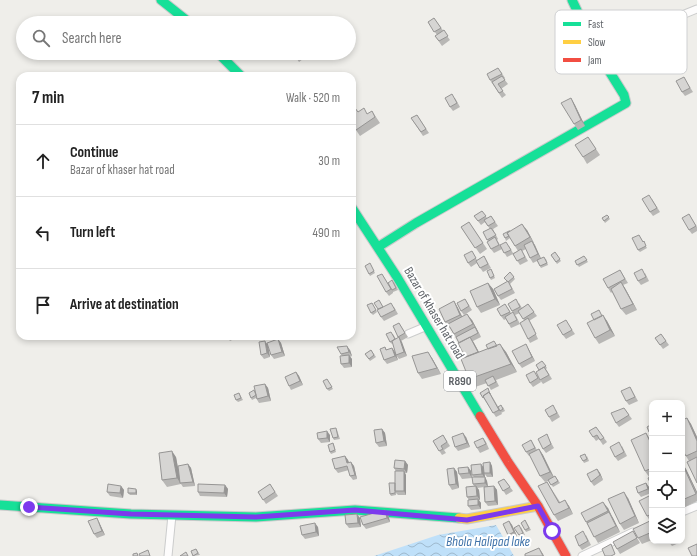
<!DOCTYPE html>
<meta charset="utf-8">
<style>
:root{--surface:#fff;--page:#f2f2f2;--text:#222;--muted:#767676;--line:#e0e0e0}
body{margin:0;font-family:"Sofia Sans Condensed",sans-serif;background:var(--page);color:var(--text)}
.controls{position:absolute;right:12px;bottom:12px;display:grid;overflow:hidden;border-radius:8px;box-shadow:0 2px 6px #0003}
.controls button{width:36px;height:36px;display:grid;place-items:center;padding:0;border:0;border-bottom:1px solid var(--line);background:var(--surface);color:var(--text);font:20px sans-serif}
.stop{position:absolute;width:12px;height:12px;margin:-9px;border:3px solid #7c3aed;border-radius:50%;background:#fff}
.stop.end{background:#7c3aed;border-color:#fff;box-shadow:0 1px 4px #0008}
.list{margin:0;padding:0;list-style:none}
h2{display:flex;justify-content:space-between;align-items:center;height:52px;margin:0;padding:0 16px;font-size:17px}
h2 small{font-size:13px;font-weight:400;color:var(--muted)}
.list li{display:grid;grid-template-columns:26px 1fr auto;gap:12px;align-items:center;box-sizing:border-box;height:72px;padding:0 16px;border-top:1px solid var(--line)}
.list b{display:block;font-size:15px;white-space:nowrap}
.list p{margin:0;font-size:13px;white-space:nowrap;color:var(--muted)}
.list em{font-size:13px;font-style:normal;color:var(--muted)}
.icon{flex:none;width:22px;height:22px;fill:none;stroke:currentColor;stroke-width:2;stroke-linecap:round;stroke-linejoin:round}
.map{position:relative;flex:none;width:697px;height:556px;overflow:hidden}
.search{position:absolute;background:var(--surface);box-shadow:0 2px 6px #0003;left:16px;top:16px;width:340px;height:44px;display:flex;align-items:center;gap:10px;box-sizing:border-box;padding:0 14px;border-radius:22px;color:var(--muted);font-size:15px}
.panel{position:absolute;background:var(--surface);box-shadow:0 2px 6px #0003;left:16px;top:72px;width:340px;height:268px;border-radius:12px}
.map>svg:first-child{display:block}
.water{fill:url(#water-waves)}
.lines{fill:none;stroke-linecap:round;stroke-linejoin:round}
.street-casing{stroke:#cbcccc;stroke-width:9}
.fast-casing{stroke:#cacacb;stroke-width:11}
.slow-casing{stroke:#cacacb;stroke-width:11}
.jam-casing{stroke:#cacacb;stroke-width:11}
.street{stroke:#fdfcfc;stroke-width:7}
.fast{stroke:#16e098;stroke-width:9}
.slow{stroke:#ffcf43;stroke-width:9}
.jam{stroke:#f24e42;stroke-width:9}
.wall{fill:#b8b7b5}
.shaded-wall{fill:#969594}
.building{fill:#d6d5d3;stroke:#969594}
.route{stroke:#7c3aed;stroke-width:5}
.labels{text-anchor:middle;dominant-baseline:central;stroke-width:4;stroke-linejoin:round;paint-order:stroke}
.shield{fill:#fff;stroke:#8f9295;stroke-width:1}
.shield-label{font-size:12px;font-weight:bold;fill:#5f6368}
.street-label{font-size:13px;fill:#5f6368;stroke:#fff}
.water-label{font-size:14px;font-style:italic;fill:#4174aa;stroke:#fff}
.key{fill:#fff;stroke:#cfd0d2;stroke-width:1}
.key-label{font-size:11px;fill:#5f6368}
</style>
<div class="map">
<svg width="697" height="556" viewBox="0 0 697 556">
<defs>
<pattern id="water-waves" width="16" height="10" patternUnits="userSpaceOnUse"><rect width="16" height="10" fill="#bfe0f9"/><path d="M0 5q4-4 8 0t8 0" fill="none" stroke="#9eb9cd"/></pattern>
</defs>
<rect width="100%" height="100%" fill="#efeeea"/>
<path class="water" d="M 496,525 L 514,556 L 374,556 L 438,535 Z"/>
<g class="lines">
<defs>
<path id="street" d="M 596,50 L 697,9
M 408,334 L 427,326
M 682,512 L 697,506
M 168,556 L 172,515
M 582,556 L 633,532"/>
<path id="fast" d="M 161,0 L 190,23
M 218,53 L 241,76
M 352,208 L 397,277 L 480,416
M 378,247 L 416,223 L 626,103 L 624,95 L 596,50 L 572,0
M 0,505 L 131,514 L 256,517 L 355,510 L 459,518"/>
<path id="slow" d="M 459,518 L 467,519 L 538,506"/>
<path id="jam" d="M 480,416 L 508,462 L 538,506 L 566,556"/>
</defs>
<use href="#street" class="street-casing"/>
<use href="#fast" class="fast-casing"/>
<use href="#slow" class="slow-casing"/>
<use href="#jam" class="jam-casing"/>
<use href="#street" class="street"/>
<use href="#fast" class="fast"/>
<use href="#slow" class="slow"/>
<use href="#jam" class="jam"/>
</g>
<path class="wall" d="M 434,18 L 450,40 L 442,46 L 435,36 L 437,35 L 428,22 Z
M 175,53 L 190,53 L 180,60 Z
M 293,53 L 305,53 L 307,56 L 299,62 Z
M 501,72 L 505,78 L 504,79 L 508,84 L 501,89 L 506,95 L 502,98 L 490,80 Z
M 686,81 L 693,92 L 685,96 L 682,92 Z
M 455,98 L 460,107 L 453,111 L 450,107 Z
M 571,98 L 575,105 L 585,126 L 578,130 L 574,124 Z
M 372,111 L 380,123 L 360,136 L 352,124 L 358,112 L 368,114 Z
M 417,115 L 429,133 L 423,136 L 411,118 Z
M 588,137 L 600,155 L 587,164 L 583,157 Z
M 652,199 L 660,212 L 653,216 L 650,212 Z
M 482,211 L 487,218 L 491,216 L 498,226 L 493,229 L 498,239 L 497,240 L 500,245 L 509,246 L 513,253 L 518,251 L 510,238 L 506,241 L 505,238 L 510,231 L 527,230 L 534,243 L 534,244 L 541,258 L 546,259 L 548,265 L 541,268 L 537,261 L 533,263 L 530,258 L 526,249 L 522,251 L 528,261 L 520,265 L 513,254 L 507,257 L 502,249 L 494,253 L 491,249 L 488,241 L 483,232 L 490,229 L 485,222 L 481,225 L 474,216 Z
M 689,214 L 697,227 L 697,231 L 692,234 L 689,230 Z
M 607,215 L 610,219 L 605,223 L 602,218 Z
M 469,222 L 487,249 L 480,254 L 461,227 Z
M 639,235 L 647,248 L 640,252 L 638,250 Z
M 472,251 L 477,260 L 484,256 L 491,268 L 483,272 L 477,263 L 471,267 L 468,263 Z
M 555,252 L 561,261 L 557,264 L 551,255 Z
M 584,256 L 588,262 L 579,267 L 575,261 Z
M 371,265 L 375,273 L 370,276 L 369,274 Z
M 620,270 L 628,283 L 623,285 L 637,310 L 626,315 L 621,309 L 612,292 L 611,293 L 608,288 Z
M 492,271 L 495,278 L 491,280 L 490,278 Z
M 510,272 L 515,279 L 510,284 L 515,293 L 501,300 L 498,296 L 507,282 Z
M 645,273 L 649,281 L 641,285 L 638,281 Z
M 382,274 L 389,285 L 394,282 L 398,290 L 393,292 L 393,293 L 389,296 L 386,292 Z
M 488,283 L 493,289 L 500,305 L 481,313 L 477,307 Z
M 465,299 L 472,310 L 464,315 L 461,311 Z
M 379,300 L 383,307 L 394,307 L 398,314 L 384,321 L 381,317 L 378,309 Z
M 454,301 L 458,308 L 462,316 L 472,320 L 481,337 L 473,341 L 479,352 L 497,345 L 506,352 L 517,372 L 496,380 L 499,386 L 491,390 L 487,383 L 475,387 L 469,379 L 465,357 L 459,343 L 450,328 L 445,322 Z
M 372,303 L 377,312 L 373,315 L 371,313 Z
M 519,303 L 522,308 L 528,304 L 537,316 L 529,321 L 535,330 L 534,330 L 538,339 L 530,343 L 528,339 L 524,320 L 520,313 L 515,315 L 512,311 Z
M 505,304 L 511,313 L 516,316 L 520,324 L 511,328 L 506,319 L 504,320 L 501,316 Z
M 602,315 L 607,321 L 615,336 L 599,344 L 595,338 Z
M 399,323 L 408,337 L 401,341 L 407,356 L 399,359 L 396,355 L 393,343 L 392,344 L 390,342 L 393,334 L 396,339 L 399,338 L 393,326 Z
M 568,324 L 575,334 L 566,339 L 563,335 Z
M 661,334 L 669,345 L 663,349 L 655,338 Z
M 226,336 L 233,337 L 234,339 L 230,341 Z
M 251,336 L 256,336 L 252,338 Z
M 278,339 L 281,343 L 285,356 L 274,359 L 271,355 Z
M 526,344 L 528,348 L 535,361 L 522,368 L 519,364 Z
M 268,345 L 270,357 L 264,359 L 261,355 Z
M 385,347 L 387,350 L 392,348 L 395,352 L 398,360 L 387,364 L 384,360 Z
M 350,350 L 352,356 L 350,357 L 352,359 L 352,367 L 344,368 L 341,364 L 342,356 L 341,354 Z
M 371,350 L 376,357 L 370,361 L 365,354 Z
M 432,358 L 441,374 L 422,379 L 418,373 Z
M 542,361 L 547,368 L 546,369 L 552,379 L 543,384 L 540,380 Z
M 296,372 L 299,376 L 303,385 L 291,390 L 289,386 Z
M 537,375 L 541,382 L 533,387 L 530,383 Z
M 327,379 L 333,389 L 329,391 L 327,389 Z
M 265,384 L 268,388 L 271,401 L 259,403 L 256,398 L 252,400 L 251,398 Z
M 630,387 L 638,401 L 629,405 L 626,401 Z
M 489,391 L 499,408 L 503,407 L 505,411 L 501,413 L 501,412 L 502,414 L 496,417 L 480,393 Z
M 239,393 L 243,400 L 238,402 L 236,400 Z
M 624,408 L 632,419 L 619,427 L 616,423 Z
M 556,410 L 560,417 L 552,422 L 549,417 Z
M 687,418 L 691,424 L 697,437 L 697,483 L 689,461 L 686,456 Z
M 596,427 L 607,442 L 603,445 L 599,439 L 596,441 L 589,431 Z
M 382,429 L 385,433 L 387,446 L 379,447 L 376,443 Z
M 337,430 L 340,439 L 334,440 L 333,438 Z
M 330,435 L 330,442 L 321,443 L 318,439 Z
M 443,435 L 450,446 L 444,450 L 446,453 L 442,455 L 433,441 Z
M 466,437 L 470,447 L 458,451 L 455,447 Z
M 483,438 L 486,442 L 489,449 L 480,453 L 477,448 Z
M 549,439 L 554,448 L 546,453 L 543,449 Z
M 650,439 L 652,442 L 652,487 L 649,477 L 645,471 Z
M 531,440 L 537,450 L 539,449 L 543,455 L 554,477 L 555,476 L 560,483 L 553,487 L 549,481 L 545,482 L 540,476 L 530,455 L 529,456 L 526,452 Z
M 333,443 L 334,445 L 336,452 L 331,454 L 330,452 Z
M 622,446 L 627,456 L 618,461 L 615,457 Z
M 345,456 L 348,460 L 349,462 L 354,466 L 357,479 L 353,480 L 350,476 L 349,470 L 338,473 L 335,469 Z
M 587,456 L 589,461 L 584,463 L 583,461 Z
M 682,456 L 685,463 L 683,464 L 686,469 L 697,492 L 697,501 L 685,507 L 682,502 Z
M 176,457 L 178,470 L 188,464 L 191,468 L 195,486 L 183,487 L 181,484 L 167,487 L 162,480 Z
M 405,461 L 408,465 L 407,473 L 405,473 L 406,475 L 406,495 L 398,495 L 396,493 L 396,495 L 391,496 L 390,494 L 395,483 L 396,471 L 394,468 Z
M 490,462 L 492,466 L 493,477 L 487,477 L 484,473 L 485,477 L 487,481 L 488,487 L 494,486 L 497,490 L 498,505 L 488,506 L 485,502 L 484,487 L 477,488 L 479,490 L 480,500 L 479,500 L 481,503 L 481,509 L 471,510 L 468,506 L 469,500 L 467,497 L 474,486 L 473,484 L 474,477 L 472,475 L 481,464 L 484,468 Z
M 468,467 L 471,471 L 472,478 L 462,479 L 459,474 Z
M 454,468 L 457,472 L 459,488 L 452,490 L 449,485 Z
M 597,469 L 600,473 L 603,480 L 594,486 L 591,482 Z
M 504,479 L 513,491 L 506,495 L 498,482 Z
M 547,482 L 560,502 L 569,506 L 573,514 L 558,521 L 554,515 Z
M 646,483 L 649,487 L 651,493 L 641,497 L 638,493 Z
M 270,484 L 278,496 L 266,504 L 258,492 Z
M 225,485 L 228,489 L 227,497 L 200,496 L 198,492 Z
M 121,486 L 124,490 L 123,498 L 110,496 L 107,492 Z
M 137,491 L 137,495 L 130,495 L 128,493 Z
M 652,496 L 652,540 L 642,544 L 638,538 L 650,521 L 647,516 Z
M 628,498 L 639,523 L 624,530 L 620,524 Z
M 608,508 L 620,532 L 598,543 L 586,522 Z
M 385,510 L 388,514 L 390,522 L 366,529 L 363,525 Z
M 360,518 L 361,527 L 349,528 L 346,524 Z
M 525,520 L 531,530 L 526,532 L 525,530 Z
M 509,521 L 512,525 L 517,536 L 511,539 L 508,535 Z
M 99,522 L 105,535 L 97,538 L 94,534 Z
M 318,527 L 319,536 L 305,539 L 302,535 Z
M 521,527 L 525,535 L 520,537 L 519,535 Z
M 633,531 L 640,543 L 620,554 L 617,549 Z
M 586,535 L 591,545 L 582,550 L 579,546 Z
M 668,541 L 680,541 L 681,542 L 672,546 Z
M 196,549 L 200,555 L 193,556 Z"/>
<path class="shaded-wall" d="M 571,98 L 575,105 L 585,126 L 581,120 Z
M 522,224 L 527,230 L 534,243 L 530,237 Z
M 532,241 L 535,245 L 541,259 L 538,254 Z
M 621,282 L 625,288 L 637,310 L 633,304 Z
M 488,283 L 493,289 L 500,305 L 495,299 Z
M 454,301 L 458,308 L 464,321 L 460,315 Z
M 467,314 L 472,320 L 481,337 L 473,324 Z
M 603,315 L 607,321 L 615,336 L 610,330 Z
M 399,337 L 402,342 L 407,356 L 404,352 Z
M 470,337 L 474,343 L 483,360 L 479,354 Z
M 278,339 L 281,343 L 285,356 L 282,352 Z
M 265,341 L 268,345 L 270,357 L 267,353 Z
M 500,344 L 506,352 L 517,372 L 511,364 Z
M 526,344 L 528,348 L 535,361 L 532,357 Z
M 347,346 L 350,350 L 352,356 L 349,352 Z
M 392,348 L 395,352 L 398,360 L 395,356 Z
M 428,352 L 432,358 L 441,374 L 437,368 Z
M 349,355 L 352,359 L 352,367 L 349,363 Z
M 296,372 L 299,376 L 303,385 L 300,381 Z
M 265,384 L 268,388 L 271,401 L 268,396 Z
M 687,418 L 691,424 L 697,437 L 697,441 Z
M 382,429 L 385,433 L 387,446 L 384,441 Z
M 327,431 L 330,435 L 330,442 L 327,438 Z
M 463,433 L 466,437 L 470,447 L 467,443 Z
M 646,433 L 652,442 L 652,446 Z
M 539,449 L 543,455 L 554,478 L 550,472 Z
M 172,451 L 176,457 L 181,483 L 180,483 L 181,484 L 177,478 Z
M 345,456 L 348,460 L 350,467 L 347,463 Z
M 405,461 L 408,465 L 407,473 L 404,469 Z
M 351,462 L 354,466 L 357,479 L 355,475 Z
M 490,462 L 492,466 L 493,477 L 490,473 Z
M 682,463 L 686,469 L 697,492 L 697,494 Z
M 188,464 L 191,468 L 195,486 L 193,482 Z
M 481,464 L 484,468 L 485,477 L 487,481 L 488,487 L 485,483 L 485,478 L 482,474 Z
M 468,467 L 471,471 L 472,478 L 469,473 Z
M 454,468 L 457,472 L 459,488 L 456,484 Z
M 597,469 L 600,473 L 603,480 L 600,475 Z
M 404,471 L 406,475 L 406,495 L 404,491 Z
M 646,483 L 649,487 L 651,493 L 648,489 Z
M 225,485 L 228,489 L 227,497 L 224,493 Z
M 121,486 L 124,490 L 123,498 L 120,493 Z
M 476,486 L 479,490 L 480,500 L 477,496 Z
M 494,486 L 497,490 L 498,505 L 495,501 Z
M 136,489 L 137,491 L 137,495 L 136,493 Z
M 624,492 L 628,498 L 639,523 L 635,516 Z
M 478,499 L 481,503 L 481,509 L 478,505 Z
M 565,500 L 569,506 L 573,514 L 569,508 Z
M 603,502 L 608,508 L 612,517 L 608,511 Z
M 385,510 L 388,514 L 390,522 L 387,518 Z
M 609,512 L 613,518 L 620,532 L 616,526 Z
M 357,514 L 360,518 L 361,527 L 358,523 Z
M 97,518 L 99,522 L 105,535 L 102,531 Z
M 509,521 L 512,525 L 517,536 L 514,532 Z
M 315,523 L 318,527 L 319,536 L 316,532 Z
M 539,548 L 543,554 L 544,556 L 543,556 Z"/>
<path class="building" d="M 434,18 L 441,28 L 434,32 L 428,22 Z
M 444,30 L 448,36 L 439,41 L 435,36 Z
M 293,53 L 303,53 L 296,58 Z
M 498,68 L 502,74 L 490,80 L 487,74 Z
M 502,76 L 505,80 L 498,84 L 503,91 L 499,93 L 492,82 Z
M 684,77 L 690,88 L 682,92 L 676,81 Z
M 452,94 L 457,103 L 450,107 L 445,98 Z
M 571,98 L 581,120 L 574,124 L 561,103 Z
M 352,104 L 358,112 L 364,108 L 367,114 L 372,111 L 375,117 L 356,130 L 352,124 Z
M 417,115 L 426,129 L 421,132 L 411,118 Z
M 588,137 L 596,149 L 583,157 L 575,145 Z
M 649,195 L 657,208 L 650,212 L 642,199 Z
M 482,211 L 486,216 L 478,221 L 474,216 Z
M 689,214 L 696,226 L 689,230 L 682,218 Z
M 607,215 L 609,217 L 604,221 L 602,218 Z
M 491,216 L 495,222 L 488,226 L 484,220 Z
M 469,222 L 483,243 L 475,248 L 461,227 Z
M 522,224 L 530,237 L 515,246 L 507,233 Z
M 491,228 L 496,235 L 487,240 L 483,232 Z
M 509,231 L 510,231 L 507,233 L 509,236 L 505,238 L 503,234 Z
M 639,235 L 643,242 L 644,241 L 646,246 L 638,250 L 632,238 Z
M 495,237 L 499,245 L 491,249 L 487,242 Z
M 532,241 L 538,254 L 530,258 L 524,245 Z
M 506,242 L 511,250 L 504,253 L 500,245 Z
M 521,249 L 525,257 L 517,261 L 513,254 Z
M 472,251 L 476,258 L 468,263 L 464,255 Z
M 555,252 L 560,259 L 556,262 L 551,255 Z
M 484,256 L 488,264 L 480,268 L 476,261 Z
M 584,256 L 587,260 L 577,265 L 575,261 Z
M 544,257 L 547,263 L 540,266 L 537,260 Z
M 370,263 L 374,271 L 369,274 L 365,266 Z
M 491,269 L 494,276 L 490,278 L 487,271 Z
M 642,269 L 646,277 L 638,281 L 634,273 Z
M 620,270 L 625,279 L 608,288 L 603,279 Z
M 510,272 L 514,277 L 508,282 L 504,278 Z
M 382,274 L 391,289 L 386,292 L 377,276 Z
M 392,280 L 396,288 L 392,290 L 388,283 Z
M 508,281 L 512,289 L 498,296 L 494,289 Z
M 621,282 L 633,304 L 621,309 L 611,289 Z
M 488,283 L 495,299 L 477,307 L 470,291 Z
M 465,299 L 469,306 L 461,311 L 457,303 Z
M 516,299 L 520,307 L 512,311 L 508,304 Z
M 379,300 L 383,307 L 378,309 L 374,303 Z
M 454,301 L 460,315 L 445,322 L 439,309 Z
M 372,303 L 376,310 L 371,313 L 367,305 Z
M 391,303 L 395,310 L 381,317 L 377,310 Z
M 505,304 L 510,312 L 501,316 L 497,309 Z
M 528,304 L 534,312 L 523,319 L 518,311 Z
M 599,310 L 602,316 L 594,320 L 591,314 Z
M 513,312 L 517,320 L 509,324 L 505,317 Z
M 467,314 L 473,324 L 454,334 L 448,324 Z
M 603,315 L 610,330 L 595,338 L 587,323 Z
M 528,318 L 536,334 L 528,339 L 520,323 Z
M 566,320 L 572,330 L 563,335 L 557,325 Z
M 399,323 L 405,333 L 398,337 L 393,326 Z
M 475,327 L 478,333 L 459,343 L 456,337 Z
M 391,332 L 395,339 L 390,342 L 386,334 Z
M 661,334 L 666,341 L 660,345 L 655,338 Z
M 226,336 L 232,336 L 233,337 L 229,339 Z
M 399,337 L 404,352 L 396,355 L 392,341 Z
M 470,337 L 478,352 L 465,357 L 458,343 Z
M 278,339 L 282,352 L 271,355 L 267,343 Z
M 265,341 L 267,353 L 261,355 L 259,342 Z
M 494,341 L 497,346 L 488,349 L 486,345 Z
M 500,344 L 511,364 L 469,379 L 461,359 Z
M 526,344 L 532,357 L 519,364 L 512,351 Z
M 347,346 L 349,352 L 341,354 L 337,347 Z
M 385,347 L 386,350 L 392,348 L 395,356 L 384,360 L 380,349 Z
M 371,350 L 374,355 L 369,359 L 365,354 Z
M 428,352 L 437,368 L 418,373 L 412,356 Z
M 349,355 L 349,363 L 341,364 L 340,356 Z
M 542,361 L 546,366 L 539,370 L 536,365 Z
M 544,367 L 549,375 L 540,380 L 536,372 Z
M 534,371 L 538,378 L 530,383 L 526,375 Z
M 296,372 L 300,381 L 289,386 L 285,377 Z
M 493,376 L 496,382 L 488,386 L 485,380 Z
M 327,379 L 332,387 L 327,389 L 323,381 Z
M 265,384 L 268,396 L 257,399 L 254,386 Z
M 630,387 L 635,397 L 626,401 L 621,391 Z
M 488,388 L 490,394 L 489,392 L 483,396 L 484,397 L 483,398 L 480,393 Z
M 254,390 L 256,395 L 251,398 L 249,393 Z
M 489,392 L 499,410 L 493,413 L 483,396 Z
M 239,393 L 241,398 L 236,400 L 234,395 Z
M 501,405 L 503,409 L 500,411 L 498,407 Z
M 553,405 L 557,413 L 549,417 L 545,410 Z
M 624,408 L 629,415 L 616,423 L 611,413 Z
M 687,418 L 697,441 L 697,451 L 686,456 L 682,449 L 682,420 Z
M 652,424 L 652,431 L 649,432 L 647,427 Z
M 596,427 L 604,438 L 600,440 L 597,435 L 593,437 L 589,431 Z
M 336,428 L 338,437 L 333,438 L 330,429 Z
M 382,429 L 384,441 L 376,443 L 374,430 Z
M 327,431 L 327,438 L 318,439 L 317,433 Z
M 463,433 L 467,443 L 455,447 L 452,437 Z
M 646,433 L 652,446 L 652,468 L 645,471 L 631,440 Z
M 547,434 L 551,444 L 543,449 L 538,439 Z
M 443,435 L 447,442 L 441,446 L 443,449 L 439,451 L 433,441 Z
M 483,438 L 486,444 L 477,448 L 474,442 Z
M 531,440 L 535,448 L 526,452 L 522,445 Z
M 619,442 L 624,452 L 615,457 L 610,447 Z
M 333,443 L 335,450 L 330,452 L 328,445 Z
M 539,449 L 550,472 L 540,476 L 529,454 Z
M 172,451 L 177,478 L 162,480 L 159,453 Z
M 585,454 L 587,459 L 583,461 L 580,456 Z
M 345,456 L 347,463 L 351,462 L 355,475 L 350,476 L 347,466 L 335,469 L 332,459 Z
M 697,457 L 697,483 L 687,462 Z
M 395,460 L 405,461 L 404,469 L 394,468 Z
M 490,462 L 490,473 L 484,473 L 483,463 Z
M 682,463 L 696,494 L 682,500 Z
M 188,464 L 193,482 L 180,483 L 178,466 Z
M 481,464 L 482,474 L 472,475 L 471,465 Z
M 468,467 L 469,473 L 459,474 L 458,468 Z
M 454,468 L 456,484 L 449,485 L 447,469 Z
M 597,469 L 600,475 L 591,482 L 587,474 Z
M 395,471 L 404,471 L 404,491 L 395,491 Z
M 555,476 L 558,481 L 551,485 L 548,480 Z
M 652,476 L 652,487 L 648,478 Z
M 472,477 L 485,477 L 485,483 L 473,484 Z
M 504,479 L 510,487 L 503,491 L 498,482 Z
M 547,482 L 559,503 L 565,500 L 569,508 L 554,515 L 538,486 Z
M 389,483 L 395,483 L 395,493 L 390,494 Z
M 646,483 L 648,489 L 638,493 L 636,487 Z
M 108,484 L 121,486 L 120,493 L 107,492 Z
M 198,484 L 225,485 L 224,493 L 198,492 Z
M 270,484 L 275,492 L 263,500 L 258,492 Z
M 476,486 L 477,496 L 467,497 L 466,487 Z
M 494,486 L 495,501 L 485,502 L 484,487 Z
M 128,488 L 136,489 L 136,493 L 128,493 Z
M 624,492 L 635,516 L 620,524 L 608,499 Z
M 651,495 L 652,496 L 652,514 L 647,516 L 639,501 Z
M 478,499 L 478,505 L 468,506 L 468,500 Z
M 603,502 L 608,511 L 586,522 L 581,513 Z
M 385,510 L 387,518 L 363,525 L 360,517 Z
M 609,512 L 616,526 L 594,537 L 587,523 Z
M 357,514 L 358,523 L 346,524 L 345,515 Z
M 97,518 L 102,531 L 94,534 L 88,521 Z
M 525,520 L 529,528 L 525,530 L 521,523 Z
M 652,520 L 652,532 L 638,538 L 633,529 Z
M 509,521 L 514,532 L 508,535 L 503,524 Z
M 315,523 L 316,532 L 302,535 L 300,526 Z
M 519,525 L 523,533 L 519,535 L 514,528 Z
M 583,531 L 588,541 L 579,546 L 575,536 Z
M 633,531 L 637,538 L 617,549 L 613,542 Z
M 611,544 L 615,554 L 611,556 L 605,556 L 602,549 Z
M 697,544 L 697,556 L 692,556 L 688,548 Z
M 539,548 L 543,556 L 525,556 L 525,554 Z
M 196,549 L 198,553 L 193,556 L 191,551 Z
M 148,550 L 150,556 L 140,556 L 139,554 Z
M 186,552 L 188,556 L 180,556 Z
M 137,553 L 138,556 L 133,556 L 133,554 Z"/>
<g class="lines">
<path class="route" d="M 29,507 L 131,514 L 256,517 L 355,510 L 467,520 L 538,506 L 552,531"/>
</g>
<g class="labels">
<rect class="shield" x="444" y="371" width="32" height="20" rx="3"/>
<g class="shield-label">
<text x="460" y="381">R890</text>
</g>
<g class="street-label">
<text transform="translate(434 313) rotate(59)">Bazar of khaser hat road</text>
</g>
<g class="water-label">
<text x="488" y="541">Bhola Halipad lake</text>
</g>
</g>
<rect x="555" y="10" width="132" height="64" rx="6" class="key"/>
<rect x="563" y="22" width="18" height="4" fill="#16e098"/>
<rect x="563" y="40" width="18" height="4" fill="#ffcf43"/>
<rect x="563" y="58" width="18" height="4" fill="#f24e42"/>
<g class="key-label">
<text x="588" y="28">Fast</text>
<text x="588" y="46">Slow</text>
<text x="588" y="64">Jam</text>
</g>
</svg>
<div class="controls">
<button>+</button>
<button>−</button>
<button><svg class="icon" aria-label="locate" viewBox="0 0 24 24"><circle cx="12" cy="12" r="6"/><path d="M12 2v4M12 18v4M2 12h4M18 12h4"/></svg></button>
<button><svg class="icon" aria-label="layers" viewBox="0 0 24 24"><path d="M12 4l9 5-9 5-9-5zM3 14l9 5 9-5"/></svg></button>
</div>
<div class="stop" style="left:552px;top:531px"></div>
<div class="stop end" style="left:29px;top:507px"></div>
<div class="search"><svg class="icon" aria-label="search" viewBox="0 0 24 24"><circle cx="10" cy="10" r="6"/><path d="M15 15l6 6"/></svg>Search here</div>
<section class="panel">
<h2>7 min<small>Walk · 520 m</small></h2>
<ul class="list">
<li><svg class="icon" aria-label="ahead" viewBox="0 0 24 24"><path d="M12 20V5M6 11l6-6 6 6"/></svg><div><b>Continue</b><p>Bazar of khaser hat road</p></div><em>30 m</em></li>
<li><svg class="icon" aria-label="left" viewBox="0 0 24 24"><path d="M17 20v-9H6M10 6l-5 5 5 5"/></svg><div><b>Turn left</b></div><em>490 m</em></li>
<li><svg class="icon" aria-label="arrive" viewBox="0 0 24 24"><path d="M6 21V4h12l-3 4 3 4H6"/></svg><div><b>Arrive at destination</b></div></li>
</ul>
</section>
</div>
